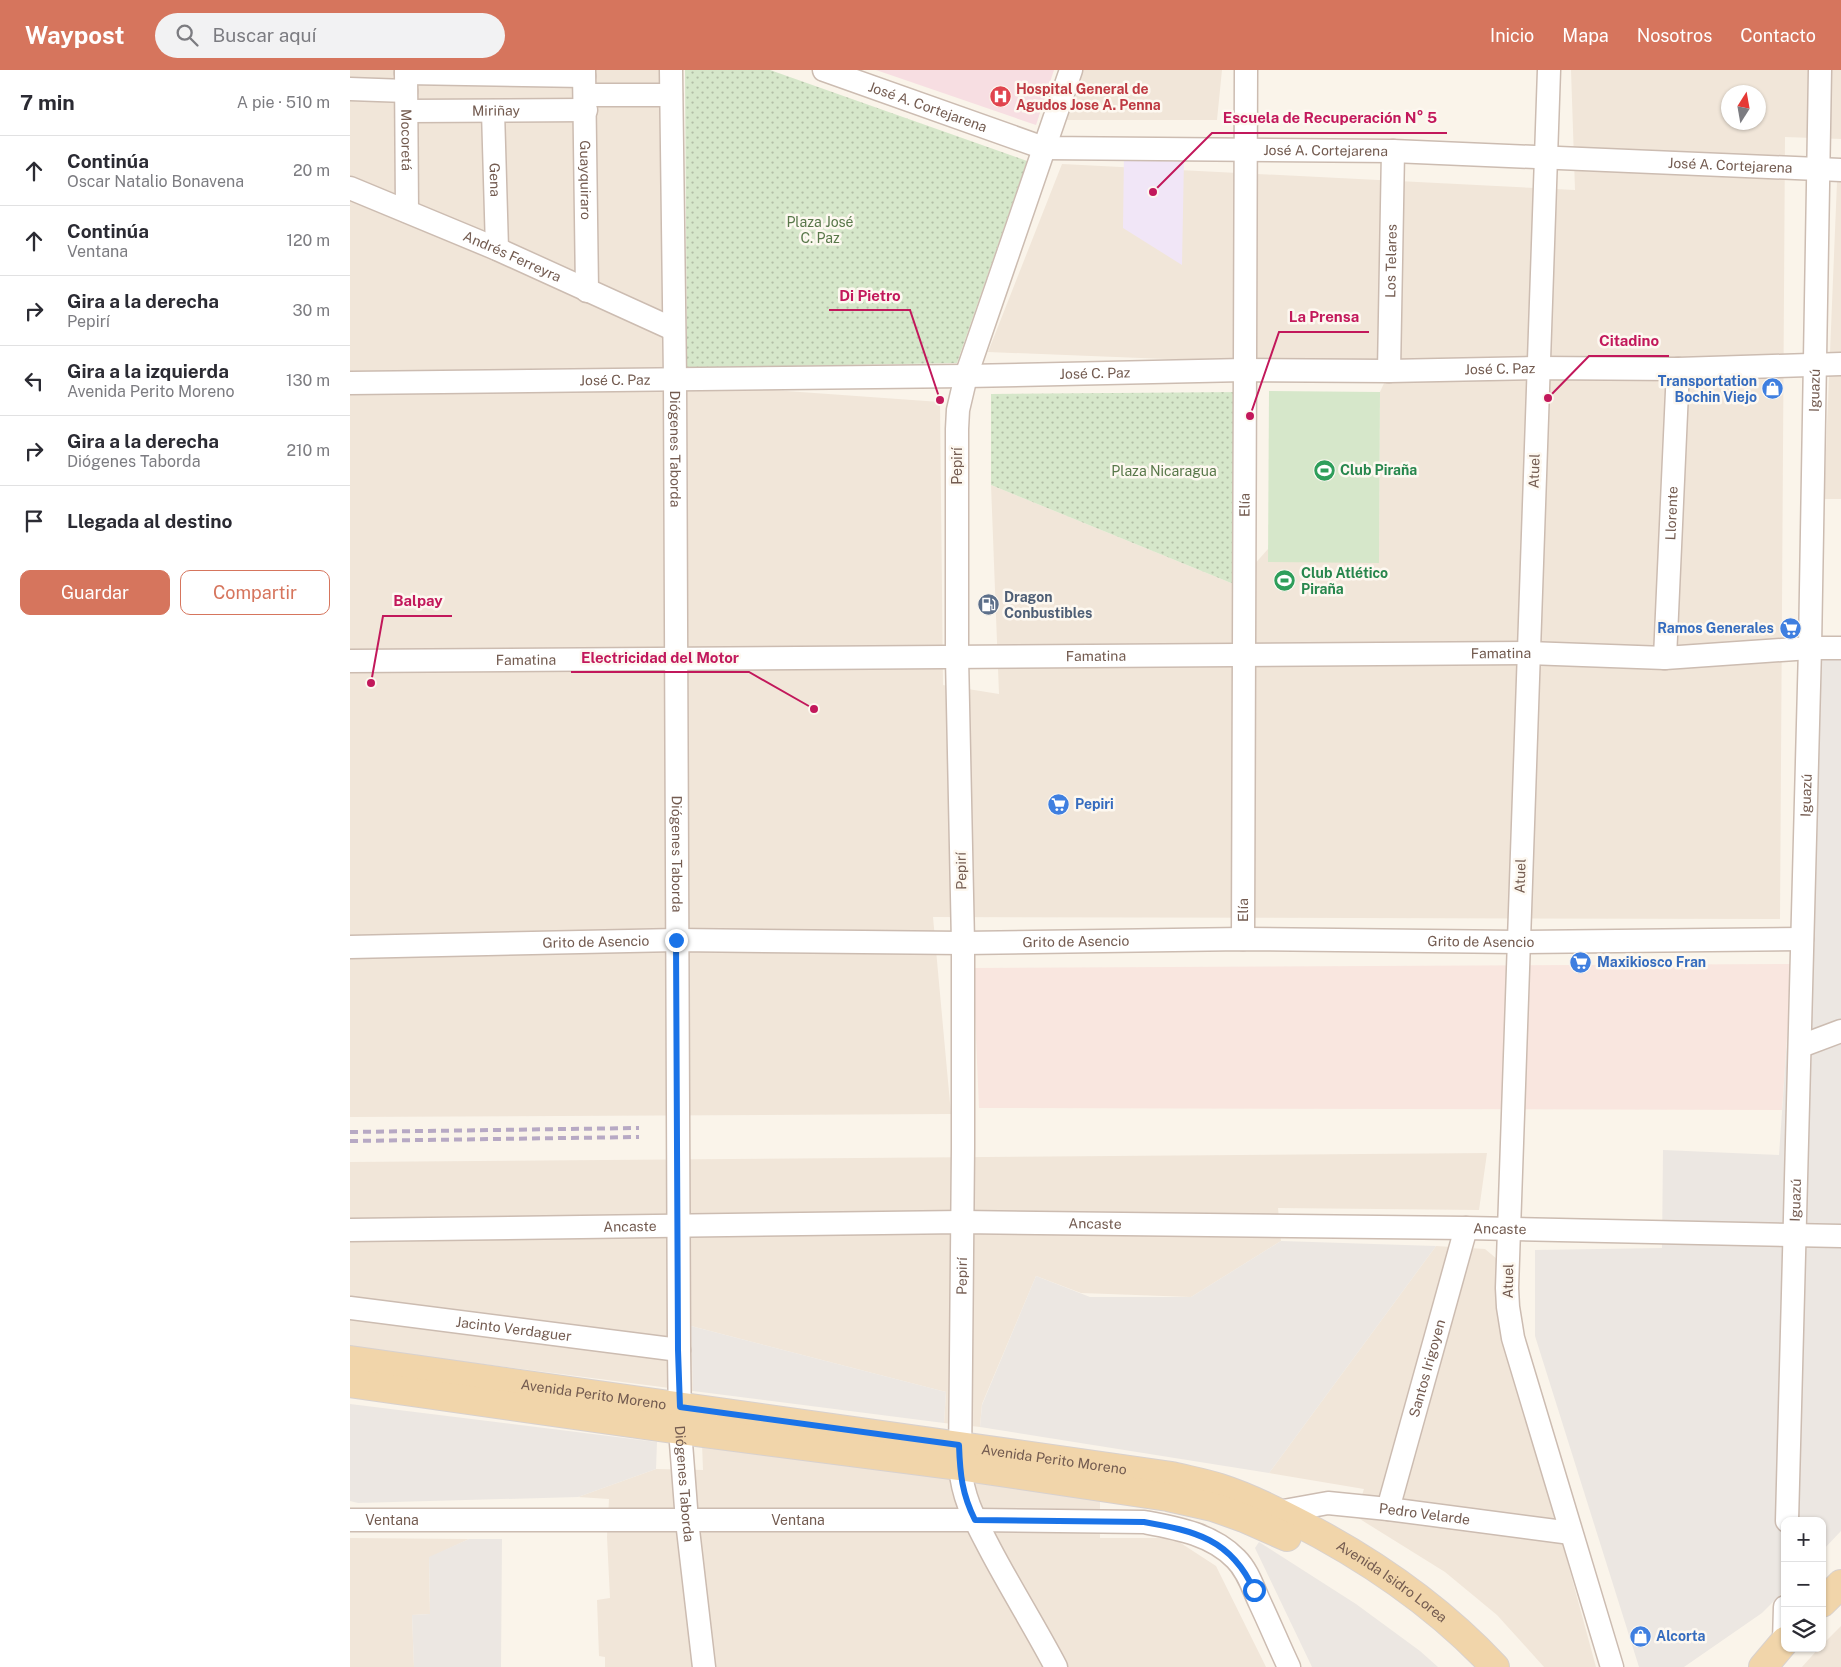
<!DOCTYPE html>
<html lang="es">
<meta charset="utf-8">
<style>
:root{--surface:#fff;--page:#f2f2f3;--text:#2b2b33;--muted:#7c7c81;--line:#e1e1e2;--accent:#d6755d}
body{margin:0;font-family:"Public Sans",sans-serif;background:var(--page);color:var(--text)}
.controls{position:absolute;right:15px;bottom:15px;display:grid;overflow:hidden;border-radius:10px;box-shadow:0 1px 4px #0004}
.controls button{width:45px;height:45px;display:grid;place-items:center;padding:0;border:0;border-bottom:1px solid var(--line);background:var(--surface);color:var(--text);font:25px sans-serif}
.compass{position:absolute;left:1371px;top:15px;width:45px;height:45px;border-radius:50%;background:var(--surface);box-shadow:0 1px 4px #0004;rotate:11deg}
.stop{position:absolute;width:15px;height:15px;margin:-11px;border:4px solid #1a73e8;border-radius:50%;background:#fff}
.stop.end{background:#1a73e8;border-color:#fff;box-shadow:0 1px 5px #0008}
.list{margin:0;padding:0;list-style:none}
h2{display:flex;justify-content:space-between;align-items:center;height:65px;margin:0;padding:0 20px;font-size:21px}
h2 small{font-size:16px;font-weight:400;color:var(--muted)}
.list li{display:grid;grid-template-columns:32px 1fr auto;gap:15px;align-items:center;box-sizing:border-box;height:70px;padding:0 20px;border-top:1px solid var(--line)}
.list b{display:block;font-size:19px;white-space:nowrap}
.list p{margin:0;font-size:16px;white-space:nowrap;color:var(--muted)}
.list em{font-size:16px;font-style:normal;color:var(--muted)}
.actions{display:flex;gap:10px;padding:15px 20px}
.actions a{flex:1;padding:11px 0;border:1px solid var(--accent);border-radius:10px;text-align:center;font-size:18px;color:var(--accent)}
.actions .main{background:var(--accent);color:#fff}
.icon{flex:none;width:28px;height:28px;fill:none;stroke:currentColor;stroke-width:2;stroke-linecap:round;stroke-linejoin:round}
.map{position:relative;flex:none;width:1491px;height:1597px;overflow:hidden}
header{display:flex;align-items:center;gap:30px;box-sizing:border-box;height:70px;padding:0 25px;background:var(--accent);color:#fff}
header strong{font-size:24px}
nav{display:flex;gap:28px;margin-inline-start:auto;font-size:18px}
.search{width:350px;height:45px;background:var(--page);display:flex;align-items:center;gap:12px;box-sizing:border-box;padding:0 18px;border-radius:28px;color:var(--muted);font-size:19px}
main{display:flex}
aside{flex:1;background:var(--surface)}
.map>svg:first-child{display:block}
.residential{fill:#f1e6d9;fill-rule:evenodd}
.commercial{fill:#f9e6df}
.industrial{fill:#ece7e2}
.education{fill:#f1e6f7}
.medical{fill:#f7dee2}
.grass{fill:#d6e7ca}
.park{fill:url(#park-dots)}
.lines{fill:none;stroke-linecap:round;stroke-linejoin:round}
.minor-casing{stroke:#ccbcb1;stroke-width:25}
.major-casing{stroke:#d8d1ce;stroke-width:30}
.minor{stroke:#fff;stroke-width:22}
.major{stroke:#f1d5aa;stroke-width:28}
.rail{stroke:#b7a9c4;stroke-width:4;stroke-dasharray:8 5;stroke-linecap:butt}
.route{stroke:#1a73e8;stroke-width:6}
.labels{text-anchor:middle;dominant-baseline:central;stroke-width:5;stroke-linejoin:round;paint-order:stroke}
.health-label{font-size:14px;font-weight:bold;fill:#be3a42;stroke:#fdf8f0;text-anchor:start}
.street-label{font-size:14px;fill:#735b50;stroke:#fdf8f0}
.park-label{font-size:14px;fill:#587749;stroke:#fdf8f0}
.shop-label{font-size:14px;font-weight:bold;fill:#366cbe;stroke:#fdf8f0;text-anchor:start}
.leisure-label{font-size:14px;font-weight:bold;fill:#27864d;stroke:#fdf8f0;text-anchor:start}
.service-label{font-size:14px;font-weight:bold;fill:#4e5e75;stroke:#fdf8f0;text-anchor:start}
.leader{fill:none;stroke:#c2185b;stroke-width:2}
.callout-dot{fill:#c2185b;stroke:#fdf8f0;stroke-width:2}
.callout-label{font-size:15px;text-anchor:middle;font-weight:bold;fill:#c2185b;stroke:#fdf8f0;stroke-width:5;stroke-linejoin:round;paint-order:stroke}
</style>
<header>
<strong>Waypost</strong>
<div class="search"><svg class="icon" aria-label="search" viewBox="0 0 24 24"><circle cx="10" cy="10" r="6"/><path d="M15 15l6 6"/></svg>Buscar aquí</div>
<nav><a>Inicio</a><a>Mapa</a><a>Nosotros</a><a>Contacto</a></nav>
</header>
<main>
<aside>
<h2>7 min<small>A pie · 510 m</small></h2>
<ul class="list">
<li><svg class="icon" aria-label="ahead" viewBox="0 0 24 24"><path d="M12 20V5M6 11l6-6 6 6"/></svg><div><b>Continúa</b><p>Oscar Natalio Bonavena</p></div><em>20 m</em></li>
<li><svg class="icon" aria-label="ahead" viewBox="0 0 24 24"><path d="M12 20V5M6 11l6-6 6 6"/></svg><div><b>Continúa</b><p>Ventana</p></div><em>120 m</em></li>
<li><svg class="icon" aria-label="right" viewBox="0 0 24 24"><path d="M7 20v-9h11M14 6l5 5-5 5"/></svg><div><b>Gira a la derecha</b><p>Pepirí</p></div><em>30 m</em></li>
<li><svg class="icon" aria-label="left" viewBox="0 0 24 24"><path d="M17 20v-9H6M10 6l-5 5 5 5"/></svg><div><b>Gira a la izquierda</b><p>Avenida Perito Moreno</p></div><em>130 m</em></li>
<li><svg class="icon" aria-label="right" viewBox="0 0 24 24"><path d="M7 20v-9h11M14 6l5 5-5 5"/></svg><div><b>Gira a la derecha</b><p>Diógenes Taborda</p></div><em>210 m</em></li>
<li><svg class="icon" aria-label="arrive" viewBox="0 0 24 24"><path d="M6 21V4h12l-3 4 3 4H6"/></svg><div><b>Llegada al destino</b></div></li>
</ul>
<div class="actions"><a class="main">Guardar</a><a>Compartir</a></div>
</aside>
<div class="map">
<svg width="1491" height="1597" viewBox="0 0 1491 1597">
<defs>
<pattern id="park-dots" width="8" height="8" patternUnits="userSpaceOnUse" patternTransform="scale(1.25)"><rect width="8" height="8" fill="#d6e7ca"/><path d="M2 2h.1M6 6h.1" fill="none" stroke="#b2bea6" stroke-width="1.8" stroke-linecap="round"/></pattern>
</defs>
<rect width="100%" height="100%" fill="#faf4ea"/>
<path class="residential" d="M 0,0 L 309,0 L 313,312 L 590,332 L 593,615 L 649,624 L 641,415 L 886,515 L 918,479 L 1029,492 L 1030,322 L 1041,298 L 638,282 L 712,94 L 1225,120 L 1221,0 L 1491,0 L 1491,69 L 1435,67 L 1430,849 L 583,847 L 601,1044 L 0,1047 ZM 1378,22 L 1408,22 L 1408,52 L 1378,52 Z
M 733,0 L 872,0 L 867,50 L 715,50 Z
M 1487,112 L 1491,112 L 1491,429 L 1474,429 Z
M 1137,1083 L 1129,1140 L 928,1138 L 931,1171 L 841,1227 L 731,1223 L 686,1206 L 632,1334 L 630,1357 L 594,1353 L 596,1322 L 341,1256 L 343,1321 L 0,1277 L 0,1092 Z
M 1086,1176 L 1135,1179 L 1147,1189 L 1149,1240 L 1246,1597 L 1194,1597 L 1147,1545 L 1095,1502 L 1005,1446 L 1014,1419 L 919,1403 Z
M 352,1374 L 750,1430 L 750,1468 L 823,1468 L 866,1496 L 916,1597 L 255,1597 L 255,1587 L 249,1586 L 247,1530 L 260,1528 L 257,1467 L 259,1429 L 228,1427 L 306,1399 L 353,1400 Z
M 0,1468 L 119,1469 L 79,1488 L 80,1544 L 62,1545 L 64,1597 L 0,1597 Z
M 1491,1556 L 1491,1597 L 1452,1597 L 1469,1578 L 1472,1578 L 1472,1575 Z"/>
<path class="commercial" d="M 1442,894 L 1432,1040 L 629,1038 L 623,898 Z"/>
<path class="industrial" d="M 1491,566 L 1491,1461 L 1472,1481 L 1472,1451 L 1435,1451 L 1435,1520 L 1412,1543 L 1334,1597 L 1289,1597 L 1185,1266 L 1185,1180 L 1312,1178 L 1313,1080 L 1429,1085 L 1444,870 L 1457,567 Z
M 931,1171 L 1086,1176 L 919,1403 L 630,1357 L 632,1335 L 686,1206 L 740,1227 L 841,1227 Z
M 341,1256 L 596,1322 L 594,1353 L 343,1321 Z
M 0,1334 L 307,1372 L 306,1399 L 228,1427 L 8,1433 L 0,1431 Z
M 119,1469 L 152,1469 L 151,1597 L 64,1597 L 62,1545 L 80,1544 L 79,1487 Z
M 909,1472 L 1006,1534 L 1070,1581 L 1088,1597 L 962,1597 L 905,1478 Z"/>
<path class="education" d="M 774,85 L 834,87 L 832,195 L 773,158 Z"/>
<path class="medical" d="M 526,0 L 704,0 L 686,55 Z"/>
<path class="grass" d="M 919,321 L 1030,322 L 1029,493 L 918,492 Z"/>
<path class="park" d="M 335,0 L 420,0 L 677,91 L 607,293 L 337,298 Z
M 896,322 L 886,515 L 641,415 L 641,324 Z"/>
<g class="lines">
<defs>
<g id="minor">
<path id="s1" d="M 56,0 L 57,141"/>
<path id="s2" d="M 234,0 L 237,221"/>
<path id="s3" d="M 321,0 L 325,309 L 329,1280 L 330,1360 L 337,1451 L 354,1597"/>
<path id="s4" d="M 474,0 L 694,78 L 1043,81 L 1491,100"/>
<path d="M 1199,0 L 1157,1218 L 1158,1237 L 1163,1268 L 1262,1597"/>
<path d="M 56,3 L 234,6"/>
<path d="M 0,19 L 56,21"/>
<path d="M 236,25 L 321,25"/>
<path id="s5" d="M 57,41 L 236,40"/>
<path id="s6" d="M 143,41 L 147,179"/>
<path id="s7" d="M 0,118 L 147,179 L 323,259"/>
<path id="s8" d="M 1039,301 L 1043,81"/>
<path id="s9" d="M 0,313 L 616,306 L 894,300 L 1039,301 L 1188,298 L 1328,299 L 1491,294"/>
<path id="s10" d="M 1315,588 L 1328,299"/>
<path id="s11" d="M 0,591 L 1178,583 L 1315,588 L 1460,578 L 1491,578"/>
<path id="s12" d="M 893,869 L 896,0"/>
<path id="s13" d="M 0,877 L 327,870 L 613,873 L 893,869 L 1168,872 L 1452,869"/>
<path d="M 1451,976 L 1491,961"/>
<path id="s14" d="M 0,1160 L 612,1152 L 1116,1158 L 1491,1166"/>
<path id="s15" d="M 0,1238 L 329,1280"/>
<path id="s16" d="M 1038,1439 L 1116,1158"/>
<path id="s17" d="M 928,1442 L 978,1433 L 1038,1439 L 1221,1463"/>
<path id="s18" d="M 0,1450 L 625,1450 L 794,1452 C 826,1458 862,1464 886,1489 C 898,1501 903,1518 910,1533 C 920,1554 929,1576 939,1597"/>
<path id="s19" d="M 1437,1451 L 1460,578 L 1470,0"/>
<path d="M 1434,1572 L 1435,1537"/>
<path id="s20" d="M 706,1597 C 685,1557 661,1519 640,1479 C 625,1450 613,1430 610,1396 L 613,1078 L 613,873 L 607,587 L 607,359 L 608,340 L 616,306 L 721,0"/>
</g>
<g id="major">
<path id="s21" d="M 0,1290 L 822,1406 C 838,1410 855,1413 870,1418 C 895,1426 920,1438 943,1450 C 1018,1488 1088,1536 1145,1597"/>
<path d="M 0,1313 L 330,1360 L 610,1396 L 818,1427 L 863,1437 L 894,1448 L 937,1467"/>
<path d="M 1472,1533 L 1491,1514"/>
<path d="M 1413,1597 L 1435,1571"/>
</g>
</defs>
<use href="#minor" class="minor-casing"/>
<use href="#major" class="major-casing"/>
<use href="#minor" class="minor"/>
<use href="#major" class="major"/>
<path class="rail" d="M 0,1062 L 289,1058
M 0,1071 L 289,1067"/>
</g>
<g class="lines">
<path class="route" d="M 326,870 L 328,1280 L 330,1337 L 609,1375 C 610,1404 612,1424 625,1450 L 794,1452 C 845,1461 881,1469 904,1520"/>
</g>
<defs>
<symbol id="hospital-disc" viewBox="-11 -11 22 22"><circle r="9.5" fill="#e0444e" stroke="#fdf8f0"/><path d="M-5-5h3v3.5h4V-5h3V5h-3V1.5h-4V5h-3Z" fill="#fff"/></symbol>
<symbol id="shop-disc" viewBox="-11 -11 22 22"><circle r="9.5" fill="#3f7fe0" stroke="#fdf8f0"/><path d="M-5-2.5h2.3a2.7 3.5 0 0 1 5.4 0H5L5.5 6h-11ZM-1.5-2.5h3a1.5 2.3 0 0 0-3 0Z" fill="#fff"/></symbol>
<symbol id="stadium-disc" viewBox="-11 -11 22 22"><circle r="9.5" fill="#2e9e5b" stroke="#fdf8f0"/><path d="M0-5a6.5 5 0 1 0 0 10a6.5 5 0 1 0 0-10ZM-3.5-1.8h7v3.6h-7Z" fill="#fff"/></symbol>
<symbol id="fuel-disc" viewBox="-11 -11 22 22"><circle r="9.5" fill="#5c6f8a" stroke="#fdf8f0"/><path d="M-5.5-6h7V0h2V4h1.3V-2.5L3-4.5l.8-.8L6-3V5H2.5V1h-1V6h-7ZM-4.2-4.7v3.2H.2V-4.7Z" fill="#fff"/></symbol>
<symbol id="supermarket-disc" viewBox="-11 -11 22 22"><circle r="9.5" fill="#3f7fe0" stroke="#fdf8f0"/><path d="M-6-5.5h2.5l.6 2H6L4.5 2H-2.5L-4.4-4H-6ZM-1.5 3.2a1.3 1.3 0 1 0 .1 0ZM3 3.2a1.3 1.3 0 1 0 .1 0Z" fill="#fff"/></symbol>
</defs>
<g fill-rule="evenodd">
<use href="#hospital-disc" x="638" y="14" width="25" height="25"/>
<use href="#shop-disc" x="1410" y="306" width="25" height="25"/>
<use href="#stadium-disc" x="962" y="388" width="25" height="25"/>
<use href="#stadium-disc" x="922" y="498" width="25" height="25"/>
<use href="#fuel-disc" x="626" y="522" width="25" height="25"/>
<use href="#supermarket-disc" x="1428" y="546" width="25" height="25"/>
<use href="#supermarket-disc" x="696" y="722" width="25" height="25"/>
<use href="#supermarket-disc" x="1218" y="880" width="25" height="25"/>
<use href="#shop-disc" x="1278" y="1554" width="25" height="25"/>
</g>
<g class="labels">
<g class="health-label">
<text x="666" y="19">Hospital General de<tspan x="666" dy="16">Agudos Jose A. Penna</tspan></text>
</g>
<g class="street-label">
<text stroke="none"><textPath href="#s4" startOffset="110">José A. Cortejarena</textPath></text>
<text stroke="none"><textPath href="#s5" startOffset="89">Miriñay</textPath></text>
<text stroke="none"><textPath href="#s1" startOffset="70">Mocoretá</textPath></text>
<text stroke="none"><textPath href="#s4" startOffset="515">José A. Cortejarena</textPath></text>
<text stroke="none"><textPath href="#s4" startOffset="920">José A. Cortejarena</textPath></text>
<text stroke="none"><textPath href="#s6" startOffset="69">Gena</textPath></text>
<text stroke="none"><textPath href="#s2" startOffset="110">Guayquiraro</textPath></text>
<text stroke="none"><textPath href="#s7" startOffset="176">Andrés Ferreyra</textPath></text>
<text stroke="none"><textPath href="#s8" startOffset="110">Los Telares</textPath></text>
<text stroke="none"><textPath href="#s9" startOffset="1150">José C. Paz</textPath></text>
<text stroke="none"><textPath href="#s9" startOffset="745">José C. Paz</textPath></text>
<text stroke="none"><textPath href="#s9" startOffset="265">José C. Paz</textPath></text>
<text stroke="none"><textPath href="#s19" startOffset="1131">Iguazú</textPath></text>
<text stroke="none"><textPath href="#s3" startOffset="379">Diógenes Taborda</textPath></text>
<text transform="translate(607 396) rotate(-90)">Pepirí</text>
<text transform="translate(1184 401) rotate(-88)">Atuel</text>
<text stroke="none"><textPath href="#s12" startOffset="434">Elía</textPath></text>
<text stroke="none"><textPath href="#s10" startOffset="145">Llorente</textPath></text>
<text stroke="none"><textPath href="#s11" startOffset="1151">Famatina</textPath></text>
<text stroke="none"><textPath href="#s11" startOffset="746">Famatina</textPath></text>
<text stroke="none"><textPath href="#s11" startOffset="176">Famatina</textPath></text>
<text stroke="none"><textPath href="#s19" startOffset="726">Iguazú</textPath></text>
<text stroke="none"><textPath href="#s3" startOffset="784">Diógenes Taborda</textPath></text>
<text transform="translate(611 801) rotate(-91)">Pepirí</text>
<text transform="translate(1170 806) rotate(-88)">Atuel</text>
<text stroke="none"><textPath href="#s12" startOffset="29">Elía</textPath></text>
<text stroke="none"><textPath href="#s13" startOffset="1131">Grito de Asencio</textPath></text>
<text stroke="none"><textPath href="#s13" startOffset="246">Grito de Asencio</textPath></text>
<text stroke="none"><textPath href="#s13" startOffset="726">Grito de Asencio</textPath></text>
<text stroke="none"><textPath href="#s19" startOffset="321">Iguazú</textPath></text>
<text stroke="none"><textPath href="#s14" startOffset="745">Ancaste</textPath></text>
<text stroke="none"><textPath href="#s14" startOffset="280">Ancaste</textPath></text>
<text stroke="none"><textPath href="#s14" startOffset="1150">Ancaste</textPath></text>
<text stroke="none"><textPath href="#s20" startOffset="414">Pepirí</textPath></text>
<text transform="translate(1158 1211) rotate(-89)">Atuel</text>
<text stroke="none"><textPath href="#s15" startOffset="165">Jacinto Verdaguer</textPath></text>
<text stroke="none"><textPath href="#s16" startOffset="146">Santos Irigoyen</textPath></text>
<text stroke="none"><textPath href="#s21" startOffset="246">Avenida Perito Moreno</textPath></text>
<text stroke="none"><textPath href="#s21" startOffset="711">Avenida Perito Moreno</textPath></text>
<text stroke="none"><textPath href="#s3" startOffset="1414">Diógenes Taborda</textPath></text>
<text stroke="none"><textPath href="#s17" startOffset="148">Pedro Velarde</textPath></text>
<text stroke="none"><textPath href="#s18" startOffset="42">Ventana</textPath></text>
<text stroke="none"><textPath href="#s18" startOffset="448">Ventana</textPath></text>
<text stroke="none"><textPath href="#s21" startOffset="1076">Avenida Isidro Lorea</textPath></text>
</g>
<g class="park-label">
<text x="470" y="152">Plaza José<tspan x="470" dy="16">C. Paz</tspan></text>
<text x="814" y="401">Plaza Nicaragua</text>
</g>
<g class="shop-label">
<text x="1407" y="311" text-anchor="end">Transportation<tspan x="1407" dy="16">Bochin Viejo</tspan></text>
<text x="1424" y="558" text-anchor="end">Ramos Generales</text>
<text x="725" y="734">Pepiri</text>
<text x="1247" y="892">Maxikiosco Fran</text>
<text x="1306" y="1566">Alcorta</text>
</g>
<g class="leisure-label">
<text x="990" y="400">Club Piraña</text>
<text x="951" y="503">Club Atlético<tspan x="951" dy="16">Piraña</tspan></text>
</g>
<g class="service-label">
<text x="654" y="527">Dragon<tspan x="654" dy="16">Conbustibles</tspan></text>
</g>
</g>
<path class="leader" d="M803 122L862 63H1097M590 330L560 240H479M900 346L929 262H1019M1198 328L1239 286H1319M21 613L33 546H102M464 639L399 602H221"/>
<g class="callout-dot">
<circle cx="803" cy="122" r="5"/>
<circle cx="590" cy="330" r="5"/>
<circle cx="900" cy="346" r="5"/>
<circle cx="1198" cy="328" r="5"/>
<circle cx="21" cy="613" r="5"/>
<circle cx="464" cy="639" r="5"/>
</g>
<g class="callout-label">
<text x="980" y="53">Escuela de Recuperación N° 5</text>
<text x="520" y="231">Di Pietro</text>
<text x="974" y="252">La Prensa</text>
<text x="1279" y="276">Citadino</text>
<text x="68" y="536">Balpay</text>
<text x="310" y="593">Electricidad del Motor</text>
</g>
</svg>
<div class="controls">
<button>+</button>
<button>−</button>
<button><svg class="icon" aria-label="layers" viewBox="0 0 24 24"><path d="M12 4l9 5-9 5-9-5zM3 14l9 5 9-5"/></svg></button>
</div>
<svg class="compass" viewBox="-18 -18 36 36"><path d="M0-13l5 13h-10z" fill="#e53935"/><path d="M0 13l5-13h-10z" fill="#7c7c81"/></svg>
<div class="stop" style="left:904px;top:1520px"></div>
<div class="stop end" style="left:326px;top:870px"></div>
</div>
</main>
